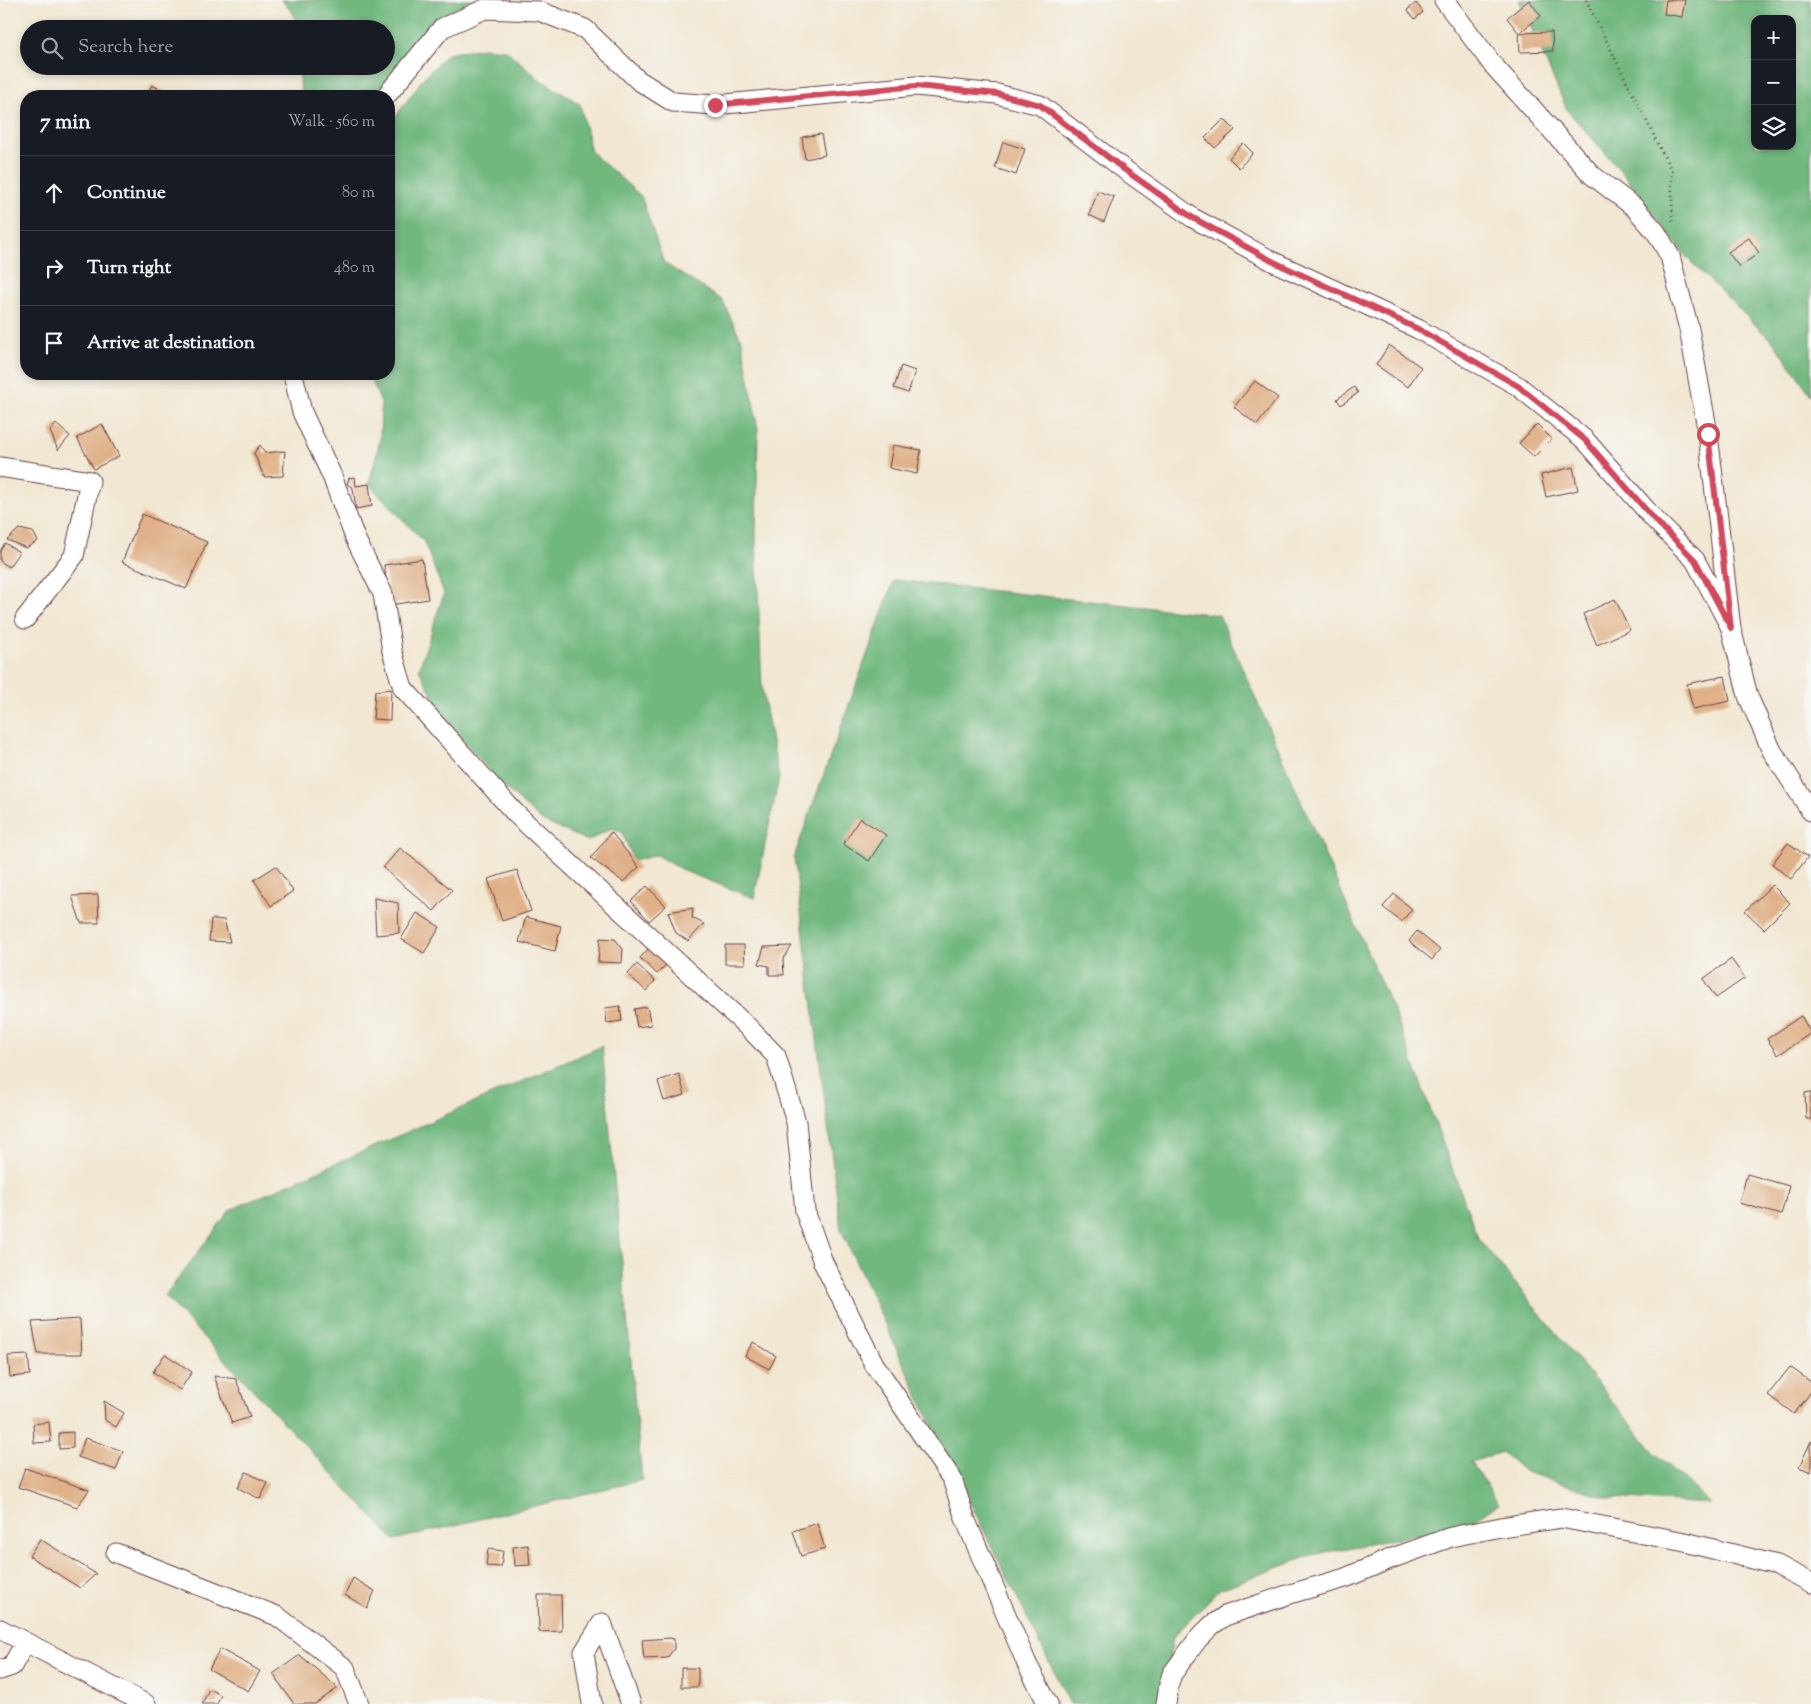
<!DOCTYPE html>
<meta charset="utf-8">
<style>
:root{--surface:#171b24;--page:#20242c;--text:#f1f3f6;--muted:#9ea1a6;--line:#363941}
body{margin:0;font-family:"Sorts Mill Goudy",serif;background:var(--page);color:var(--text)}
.controls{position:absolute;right:15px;top:15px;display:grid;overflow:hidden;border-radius:10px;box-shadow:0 2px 8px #0003}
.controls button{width:45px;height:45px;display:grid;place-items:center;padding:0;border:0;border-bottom:1px solid var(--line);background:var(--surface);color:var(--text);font:25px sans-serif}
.stop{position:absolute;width:15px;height:15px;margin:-11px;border:4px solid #d1495b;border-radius:50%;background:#fff}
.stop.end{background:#d1495b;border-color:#fff;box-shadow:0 1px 5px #0008}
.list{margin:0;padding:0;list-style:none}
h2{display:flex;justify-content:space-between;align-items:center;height:65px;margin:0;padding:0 20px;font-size:21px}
h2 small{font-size:16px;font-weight:400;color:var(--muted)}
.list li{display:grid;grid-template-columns:32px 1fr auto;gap:15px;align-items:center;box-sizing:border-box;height:75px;padding:0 20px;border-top:1px solid var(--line)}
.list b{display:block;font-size:19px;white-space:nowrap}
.list em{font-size:16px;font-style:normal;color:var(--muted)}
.icon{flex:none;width:28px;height:28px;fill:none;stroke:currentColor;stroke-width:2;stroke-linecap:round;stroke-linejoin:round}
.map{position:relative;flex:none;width:1811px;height:1704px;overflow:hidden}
.search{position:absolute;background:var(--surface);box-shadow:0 2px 8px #0003;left:20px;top:20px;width:375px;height:55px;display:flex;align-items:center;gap:12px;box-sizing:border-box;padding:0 18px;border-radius:28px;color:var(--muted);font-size:19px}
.panel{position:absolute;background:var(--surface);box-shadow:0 2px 8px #0003;left:20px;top:90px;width:375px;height:290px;border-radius:20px}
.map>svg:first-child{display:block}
.forest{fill:#71b87f;stroke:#5e6c55;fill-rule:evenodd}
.building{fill:#e0b188}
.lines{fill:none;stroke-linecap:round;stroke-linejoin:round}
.minor-casing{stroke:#633d44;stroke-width:21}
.path{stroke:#633d44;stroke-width:3;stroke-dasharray:1 4;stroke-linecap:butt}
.minor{stroke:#fff;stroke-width:19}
.route{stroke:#d1495b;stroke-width:6}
</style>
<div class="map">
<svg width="1811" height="1704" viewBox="0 0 1811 1704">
<rect width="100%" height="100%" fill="#f6f6f2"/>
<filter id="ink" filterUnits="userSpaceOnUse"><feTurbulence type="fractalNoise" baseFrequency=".02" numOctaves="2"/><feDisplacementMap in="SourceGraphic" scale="10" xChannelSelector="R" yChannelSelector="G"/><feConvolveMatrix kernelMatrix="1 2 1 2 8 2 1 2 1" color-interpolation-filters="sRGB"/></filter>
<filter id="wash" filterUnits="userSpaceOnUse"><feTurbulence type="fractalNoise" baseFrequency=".0096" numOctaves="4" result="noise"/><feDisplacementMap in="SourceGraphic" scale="20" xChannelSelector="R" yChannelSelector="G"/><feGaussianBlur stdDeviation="1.12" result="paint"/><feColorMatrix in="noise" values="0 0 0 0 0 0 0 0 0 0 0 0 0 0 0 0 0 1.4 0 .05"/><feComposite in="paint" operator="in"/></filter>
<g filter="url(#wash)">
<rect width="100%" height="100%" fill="#f1e7d2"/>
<path class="forest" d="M 281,0 L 476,0 L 454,10 L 427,25 L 417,47 L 378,96 L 301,96 L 299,66 L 386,66 L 386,29 L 296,29 L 294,14 Z
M 1519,0 L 1811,0 L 1811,395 L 1776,345 L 1688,259 L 1620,170 L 1567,110 ZM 1755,19 L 1792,19 L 1792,146 L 1755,146 Z
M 483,48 L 506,50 L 539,79 L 580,104 L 591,152 L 641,196 L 664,263 L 722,300 L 742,341 L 758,429 L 756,539 L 762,689 L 779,778 L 754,898 L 684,871 L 656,855 L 634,861 L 622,832 L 612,828 L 588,841 L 542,821 L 499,782 L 444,718 L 419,669 L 444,593 L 424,542 L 369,484 L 380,440 L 381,403 L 369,374 L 389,374 L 389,126 L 424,77 L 447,54 Z
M 894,580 L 1219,615 L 1397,1019 L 1478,1238 L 1654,1452 L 1711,1504 L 1609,1498 L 1525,1472 L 1502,1452 L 1471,1462 L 1499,1504 L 1466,1525 L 1312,1555 L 1220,1589 L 1173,1637 L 1161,1704 L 1070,1704 L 938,1438 L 841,1230 L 794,857 Z
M 602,1046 L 642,1480 L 394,1540 L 165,1296 L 230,1210 Z"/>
<g id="blocks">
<path class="building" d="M 1529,0 L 1541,16 L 1519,33 L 1507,18 Z
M 1666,0 L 1685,0 L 1682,17 L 1664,14 Z
M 1416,3 L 1423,12 L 1415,19 L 1407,10 Z
M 1552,32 L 1553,51 L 1520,52 L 1519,33 Z
M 152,85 L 173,96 L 146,96 Z
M 1224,119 L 1235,130 L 1215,148 L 1205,138 Z
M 821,134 L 825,155 L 805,159 L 802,137 Z
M 1003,142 L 1025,149 L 1016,175 L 995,168 Z
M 1243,143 L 1253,153 L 1239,168 L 1229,158 Z
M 1098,191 L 1114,197 L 1104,222 L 1089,215 Z
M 1749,238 L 1759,253 L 1739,267 L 1728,252 Z
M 1389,345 L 1421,367 L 1408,387 L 1376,365 Z
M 901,366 L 915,371 L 908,393 L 894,388 Z
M 1255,381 L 1278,398 L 1257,425 L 1234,407 Z
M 1354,387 L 1358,393 L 1341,405 L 1337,399 Z
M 56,424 L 70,436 L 58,450 L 50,431 Z
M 102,424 L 119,456 L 94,469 L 77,438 Z
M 1537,424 L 1552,439 L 1534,457 L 1519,443 Z
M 260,445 L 265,453 L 285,451 L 283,476 L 264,477 L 254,453 Z
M 893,445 L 921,450 L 917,474 L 889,468 Z
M 1573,467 L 1578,490 L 1546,497 L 1541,475 Z
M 355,477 L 356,486 L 369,484 L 372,506 L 356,509 L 353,488 L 347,484 L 349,478 Z
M 142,514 L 207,542 L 186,589 L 122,562 Z
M 19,529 L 33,532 L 38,541 L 26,548 L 7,540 Z
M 5,543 L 19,552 L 9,567 L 0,561 L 0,551 Z
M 422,559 L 428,599 L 390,605 L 384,565 Z
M 1615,599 L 1630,630 L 1597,645 L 1583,614 Z
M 1725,676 L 1730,701 L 1693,709 L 1687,684 Z
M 391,689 L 390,720 L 373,719 L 375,691 Z
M 860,818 L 886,835 L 869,861 L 843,844 Z
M 611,832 L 639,867 L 623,882 L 591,858 Z
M 1788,843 L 1808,857 L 1791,879 L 1772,864 Z
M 400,848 L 452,890 L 434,911 L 383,868 Z
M 276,866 L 293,891 L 271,906 L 254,880 Z
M 517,870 L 531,911 L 502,921 L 488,879 Z
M 1772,885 L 1790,903 L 1764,929 L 1745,911 Z
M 647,886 L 666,906 L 649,921 L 631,901 Z
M 1394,894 L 1412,909 L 1401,922 L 1383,907 Z
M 98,895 L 99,923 L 81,923 L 72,896 Z
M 374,898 L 398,903 L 399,933 L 376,935 Z
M 693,908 L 692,918 L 704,924 L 688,941 L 676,933 L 668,912 Z
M 417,913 L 440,927 L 424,953 L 401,939 Z
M 526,917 L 561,926 L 555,951 L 519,942 Z
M 211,919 L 224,920 L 230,942 L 209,941 Z
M 1417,931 L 1440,950 L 1432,960 L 1409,941 Z
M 600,938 L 615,939 L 623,949 L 622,963 L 598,962 Z
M 725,945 L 744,945 L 745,964 L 725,964 Z
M 792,946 L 783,959 L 784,975 L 769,975 L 769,966 L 759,964 L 764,947 Z
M 649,948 L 667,964 L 657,974 L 640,958 Z
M 1731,959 L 1745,978 L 1716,998 L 1703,979 Z
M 637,964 L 655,981 L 646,991 L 628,974 Z
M 620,1006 L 622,1021 L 607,1023 L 605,1008 Z
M 647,1007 L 651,1025 L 637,1027 L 634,1009 Z
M 1801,1016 L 1811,1033 L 1778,1055 L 1767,1039 Z
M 679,1074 L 685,1095 L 664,1101 L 658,1081 Z
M 1811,1092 L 1811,1119 L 1806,1119 L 1805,1093 Z
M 1747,1174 L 1789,1186 L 1781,1215 L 1739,1203 Z
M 80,1319 L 82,1354 L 38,1354 L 32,1322 Z
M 753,1342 L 776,1356 L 769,1369 L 745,1356 Z
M 165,1354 L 192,1372 L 180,1390 L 153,1372 Z
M 28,1355 L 30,1375 L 10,1377 L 8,1356 Z
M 1790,1367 L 1811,1382 L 1811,1392 L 1794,1414 L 1768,1395 Z
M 214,1376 L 236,1379 L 250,1417 L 232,1423 Z
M 104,1401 L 124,1413 L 116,1427 L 105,1420 Z
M 49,1422 L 51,1442 L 34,1443 L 33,1424 Z
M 73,1432 L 73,1448 L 59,1449 L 59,1433 Z
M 85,1438 L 123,1451 L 116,1470 L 78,1457 Z
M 1811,1441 L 1811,1472 L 1799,1467 Z
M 25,1468 L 89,1490 L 77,1507 L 18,1487 Z
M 246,1472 L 268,1483 L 260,1499 L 238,1488 Z
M 817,1523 L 825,1549 L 801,1556 L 793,1531 Z
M 40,1539 L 96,1574 L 80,1588 L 29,1556 Z
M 528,1545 L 530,1565 L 515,1566 L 513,1547 Z
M 488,1549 L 503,1551 L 501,1567 L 486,1566 Z
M 353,1578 L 375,1591 L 367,1608 L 345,1595 Z
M 538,1595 L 561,1595 L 562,1631 L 539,1632 Z
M 670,1638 L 674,1639 L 674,1649 L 667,1658 L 644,1659 L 642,1640 Z
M 220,1649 L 260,1671 L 248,1691 L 209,1669 Z
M 300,1655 L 338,1688 L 315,1704 L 294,1704 L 273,1674 Z
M 681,1668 L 698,1668 L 698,1687 L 681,1687 Z
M 209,1689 L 221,1695 L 217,1704 L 202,1704 Z"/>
</g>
</g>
<g filter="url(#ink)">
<use href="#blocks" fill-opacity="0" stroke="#633d44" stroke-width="1"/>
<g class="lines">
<defs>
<path id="minor" d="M 1444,0 L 1493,65 L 1592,175 L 1634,207 L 1656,232 L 1670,256 L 1689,329 L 1708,434 L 1731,628 L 1748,696 L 1772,751 L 1811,811
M 386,96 L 442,28 L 485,9 L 539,11 L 585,29 L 638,80 L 673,102 L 715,105 L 916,86 L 997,94 L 1040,105 L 1125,170 L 1193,218 L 1274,262 L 1418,329 L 1518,386 L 1585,440 L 1654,519 L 1695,560 L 1731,628
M 293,374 L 302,412 L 332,476 L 355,538 L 383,594 L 392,651 L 403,688 L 516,814 L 750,1029 L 776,1056 L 796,1122 L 805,1211 L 823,1262 L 874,1364 L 952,1479 L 966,1521 L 1027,1664 L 1048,1704
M 0,467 L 90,481 L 74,556 L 25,619
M 116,1553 L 277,1616 L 345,1668 L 359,1704
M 0,1629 L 146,1704
M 0,1670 L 12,1666 L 21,1650
M 592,1704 L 584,1652 L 602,1623 L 631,1704
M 1166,1704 L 1169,1684 L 1172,1674 L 1198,1639 L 1212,1625 L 1225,1616 L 1290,1594 L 1345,1578 L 1390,1559 L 1451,1537 L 1501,1527 L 1561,1518 L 1685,1542 L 1777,1565 L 1811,1583"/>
</defs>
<use href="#minor" class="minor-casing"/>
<path class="path" d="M 1586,0 L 1671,170 L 1673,224"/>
<use href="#minor" class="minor"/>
</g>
</g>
<g class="lines" filter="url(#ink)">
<path class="route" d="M 715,105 L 916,86 L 998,94 L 1040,105 L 1125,170 L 1193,218 L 1274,262 L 1418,329 L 1518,386 L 1585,440 L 1654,519 L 1695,560 L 1731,628 L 1708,434"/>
</g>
</svg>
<div class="controls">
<button>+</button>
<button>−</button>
<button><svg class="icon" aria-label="layers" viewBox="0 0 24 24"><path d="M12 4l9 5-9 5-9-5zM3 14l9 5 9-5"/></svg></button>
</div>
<div class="stop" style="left:1708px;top:434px"></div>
<div class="stop end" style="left:715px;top:105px"></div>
<div class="search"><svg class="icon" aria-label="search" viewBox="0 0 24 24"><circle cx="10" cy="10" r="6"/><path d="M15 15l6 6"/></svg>Search here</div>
<section class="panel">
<h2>7 min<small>Walk · 560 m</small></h2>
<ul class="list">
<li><svg class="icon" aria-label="ahead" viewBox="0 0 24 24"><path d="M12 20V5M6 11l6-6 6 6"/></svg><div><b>Continue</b></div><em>80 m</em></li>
<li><svg class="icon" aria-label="right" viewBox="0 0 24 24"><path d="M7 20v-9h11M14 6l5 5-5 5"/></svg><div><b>Turn right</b></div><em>480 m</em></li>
<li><svg class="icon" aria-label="arrive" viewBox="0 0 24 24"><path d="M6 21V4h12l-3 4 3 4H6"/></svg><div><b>Arrive at destination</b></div></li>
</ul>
</section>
</div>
